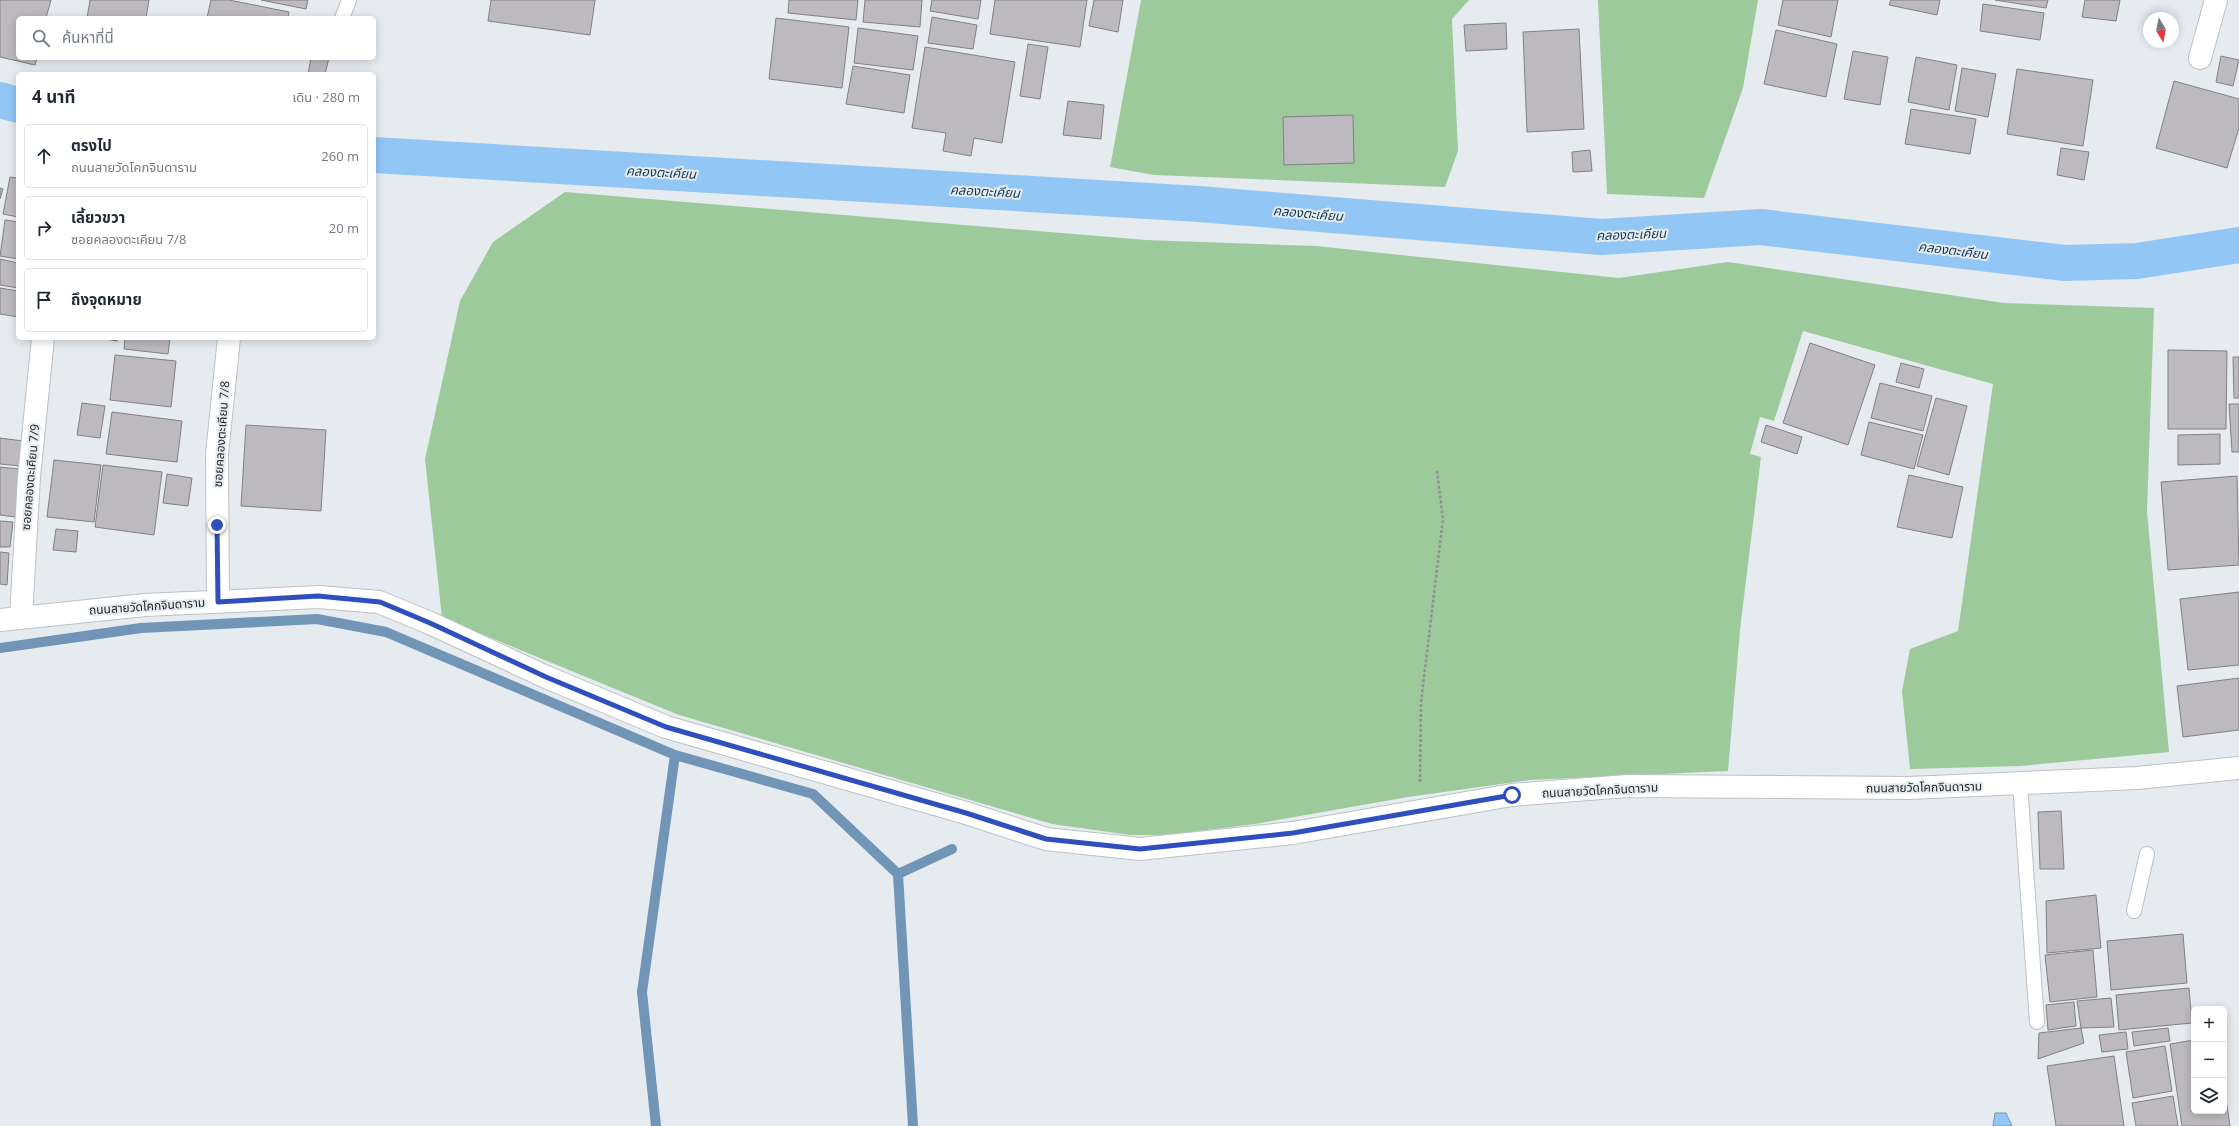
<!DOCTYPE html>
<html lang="th">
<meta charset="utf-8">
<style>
:root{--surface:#fff;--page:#f2f2f3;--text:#1f2937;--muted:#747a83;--line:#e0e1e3}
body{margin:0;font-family:"Open Sans","Noto Sans Thai",sans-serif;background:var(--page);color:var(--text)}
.controls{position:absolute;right:12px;bottom:12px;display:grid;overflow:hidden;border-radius:6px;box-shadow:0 2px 10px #0003}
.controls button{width:36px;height:36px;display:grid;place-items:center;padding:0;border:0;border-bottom:1px solid var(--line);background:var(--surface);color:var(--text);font:20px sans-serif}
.compass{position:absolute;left:2143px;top:12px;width:36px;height:36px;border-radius:50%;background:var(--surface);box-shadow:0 2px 10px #0003;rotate:170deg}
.stop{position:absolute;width:12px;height:12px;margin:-9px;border:3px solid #2f4fbf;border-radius:50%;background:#fff}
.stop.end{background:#2f4fbf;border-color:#fff;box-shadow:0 1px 4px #0008}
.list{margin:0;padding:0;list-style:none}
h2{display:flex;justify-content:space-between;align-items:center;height:52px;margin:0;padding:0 16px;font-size:17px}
h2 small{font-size:13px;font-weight:400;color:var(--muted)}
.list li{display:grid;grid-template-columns:26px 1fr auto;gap:12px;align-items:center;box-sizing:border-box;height:64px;margin:0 8px 8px;padding:0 8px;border:1px solid var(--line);border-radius:6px}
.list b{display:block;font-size:15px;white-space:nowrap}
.list p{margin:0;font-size:13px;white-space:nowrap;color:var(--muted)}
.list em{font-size:13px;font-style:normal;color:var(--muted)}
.icon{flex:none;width:22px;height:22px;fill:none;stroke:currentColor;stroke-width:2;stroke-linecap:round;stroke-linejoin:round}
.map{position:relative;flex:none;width:2239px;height:1126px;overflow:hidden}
.search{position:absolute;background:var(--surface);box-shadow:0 2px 10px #0003;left:16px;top:16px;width:360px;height:44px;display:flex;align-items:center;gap:10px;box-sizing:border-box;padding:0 14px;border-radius:6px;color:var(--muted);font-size:15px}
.panel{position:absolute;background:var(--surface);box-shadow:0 2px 10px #0003;left:16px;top:72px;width:360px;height:268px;border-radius:6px}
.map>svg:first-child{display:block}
.green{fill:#9dca9b}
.water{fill:#92c7f5;stroke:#7095b6}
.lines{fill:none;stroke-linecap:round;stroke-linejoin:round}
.stream{stroke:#7095b6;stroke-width:10}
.canal{stroke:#92c7f5;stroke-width:36}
.building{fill:#bcb9bf;stroke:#838085}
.service-casing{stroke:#bcc1c6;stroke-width:16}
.minor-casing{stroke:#bcc1c6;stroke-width:24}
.path{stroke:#8e9296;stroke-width:2.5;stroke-dasharray:3 2;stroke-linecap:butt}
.service{stroke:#fff;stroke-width:14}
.minor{stroke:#fff;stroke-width:22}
.route{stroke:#2f4fbf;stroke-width:5}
.labels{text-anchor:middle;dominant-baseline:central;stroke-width:4;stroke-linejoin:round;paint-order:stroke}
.street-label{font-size:12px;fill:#1f2123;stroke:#e6ebf0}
.water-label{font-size:13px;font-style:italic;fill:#0f3755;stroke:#e6ebf0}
</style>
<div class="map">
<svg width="2239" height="1126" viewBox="0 0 2239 1126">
<rect width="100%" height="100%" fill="#e6ebf0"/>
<path class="green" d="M 1141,0 L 1469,0 L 1452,19 L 1458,151 L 1445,187 L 1154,175 L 1110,167 Z
M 1598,0 L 1758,0 L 1743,88 L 1704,198 L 1607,194 Z
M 565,192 L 1146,240 L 1316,246 L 1619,278 L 1728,262 L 2004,303 L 2154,308 L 2147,511 L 2169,752 L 2020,766 L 1910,769 L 1902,691 L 1910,649 L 1958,631 L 1993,384 L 1803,331 L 1774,421 L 1760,417 L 1750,454 L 1761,457 L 1740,630 L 1728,771 L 1530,780 L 1408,797 L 1255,824 L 1167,835 L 1130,835 L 1052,824 L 679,715 L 442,618 L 425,459 L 460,301 L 493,242 Z"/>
<path class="water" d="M 1995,1113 L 2006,1113 L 2012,1126 L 1993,1126 Z"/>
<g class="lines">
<path class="stream" d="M 0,648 L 141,628 L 317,619 L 386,632 L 675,755 L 813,794 L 898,874 L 952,849
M 898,874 L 913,1126
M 656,1126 L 642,992 L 675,755"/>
<path class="canal" d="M 0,100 L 18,105
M 374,155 L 1199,204 L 1601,237 L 1761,227 L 2065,263 L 2137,261 L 2239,245"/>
</g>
<path class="building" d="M 0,0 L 51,0 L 46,18 L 18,18 L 18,58 L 37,58 L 35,65 L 0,57 Z
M 90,0 L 149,0 L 146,18 L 87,18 Z
M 211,0 L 229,0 L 289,12 L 288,18 L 207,18 Z
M 261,0 L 308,0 L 306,9 Z
M 491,0 L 595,0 L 590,35 L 488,21 Z
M 789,0 L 858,0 L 856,20 L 788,13 Z
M 865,0 L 922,0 L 920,27 L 863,22 Z
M 932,0 L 981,0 L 978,19 L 930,11 Z
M 995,0 L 1087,0 L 1080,47 L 990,34 Z
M 1094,0 L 1123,0 L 1118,32 L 1089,26 Z
M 1783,0 L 1838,0 L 1831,37 L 1778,25 Z
M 1891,0 L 1940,0 L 1937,15 L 1889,5 Z
M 1995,0 L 2048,0 L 2046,8 Z
M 2085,0 L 2120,0 L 2116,21 L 2082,17 Z
M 1983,4 L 2044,13 L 2040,40 L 1980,31 Z
M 932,17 L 977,25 L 973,49 L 928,43 Z
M 776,18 L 849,27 L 842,88 L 769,79 Z
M 1506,23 L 1507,49 L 1466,51 L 1464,25 Z
M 858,28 L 918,36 L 913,70 L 854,63 Z
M 1579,29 L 1584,129 L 1527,132 L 1523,32 Z
M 1776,30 L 1837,44 L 1826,97 L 1764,84 Z
M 1028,44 L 1048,47 L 1040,99 L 1020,96 Z
M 925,47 L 1015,62 L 1002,143 L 974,138 L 971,156 L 943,151 L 946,133 L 912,128 Z
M 1853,51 L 1888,57 L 1880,105 L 1844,99 Z
M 2221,56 L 2239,60 L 2233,86 L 2216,82 Z
M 1916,57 L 1957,65 L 1949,110 L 1908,102 Z
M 311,58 L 329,58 L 325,74 L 308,74 Z
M 853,66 L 910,75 L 904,113 L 846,104 Z
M 1962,68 L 1996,74 L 1988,117 L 1955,111 Z
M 2017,69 L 2093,80 L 2083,146 L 2007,134 Z
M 2174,81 L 2239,99 L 2239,128 L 2227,168 L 2156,148 Z
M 1068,101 L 1104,105 L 1101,139 L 1063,135 Z
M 1911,109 L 1976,119 L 1970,154 L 1905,144 Z
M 1353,115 L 1354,163 L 1284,165 L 1283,117 Z
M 2061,148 L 2089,152 L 2084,180 L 2057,175 Z
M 1590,150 L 1592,171 L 1573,172 L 1572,152 Z
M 10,177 L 18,178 L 18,217 L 3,214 Z
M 0,188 L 3,189 L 0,199 Z
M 5,220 L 18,222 L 18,259 L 0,256 Z
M 0,259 L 18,263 L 18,288 L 0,285 Z
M 0,288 L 18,291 L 18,317 L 0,314 Z
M 98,338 L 118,338 L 117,341 Z
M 125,338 L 170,338 L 168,354 L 124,349 Z
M 1810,343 L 1875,365 L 1848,445 L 1783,423 Z
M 2168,350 L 2227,351 L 2226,429 L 2168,429 Z
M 115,355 L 176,361 L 171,407 L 110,400 Z
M 2233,357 L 2239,357 L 2239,398 L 2234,398 Z
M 1901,363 L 1924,369 L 1919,388 L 1896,382 Z
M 1880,383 L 1932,396 L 1923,431 L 1871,418 Z
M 1936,398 L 1967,406 L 1949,475 L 1917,466 Z
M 82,403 L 105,406 L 100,438 L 77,435 Z
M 2229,404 L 2239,404 L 2239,452 L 2232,452 Z
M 112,412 L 182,421 L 177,462 L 106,454 Z
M 1869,422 L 1923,435 L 1914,469 L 1861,455 Z
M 246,425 L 326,430 L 321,511 L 241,506 Z
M 1766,425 L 1802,437 L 1797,454 L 1761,442 Z
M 2220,434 L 2220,464 L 2178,465 L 2178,435 Z
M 0,438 L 23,441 L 20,466 L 0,464 Z
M 54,460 L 101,465 L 94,522 L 47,517 Z
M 103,465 L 162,472 L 154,535 L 95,527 Z
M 0,467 L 20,469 L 15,517 L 0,515 Z
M 167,474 L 192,478 L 188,506 L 163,503 Z
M 1909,475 L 1963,487 L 1952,538 L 1897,527 Z
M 2237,476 L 2239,565 L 2168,570 L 2161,482 Z
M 0,521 L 13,522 L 10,547 L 0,547 Z
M 56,529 L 78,531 L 76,552 L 53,550 Z
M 0,552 L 9,553 L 7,585 L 0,584 Z
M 2239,592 L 2239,665 L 2188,670 L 2180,599 Z
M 2239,678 L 2239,730 L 2183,737 L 2177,686 Z
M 2061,811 L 2064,869 L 2040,869 L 2038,812 Z
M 2096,895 L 2101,948 L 2047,953 L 2046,901 Z
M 2183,934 L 2187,983 L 2111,990 L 2107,941 Z
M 2093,950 L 2097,997 L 2050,1002 L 2045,955 Z
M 2189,988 L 2192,1023 L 2119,1030 L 2116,995 Z
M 2111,998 L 2114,1027 L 2081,1028 L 2077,1001 Z
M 2074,1002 L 2076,1026 L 2048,1030 L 2046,1005 Z
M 2081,1028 L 2084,1043 L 2038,1059 L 2039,1033 Z
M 2168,1028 L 2170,1041 L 2134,1046 L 2132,1032 Z
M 2126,1032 L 2128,1049 L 2102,1052 L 2099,1035 Z
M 2194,1040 L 2194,1111 L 2224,1111 L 2224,1086 L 2230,1126 L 2182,1126 L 2170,1044 Z
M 2165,1046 L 2172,1091 L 2133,1098 L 2126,1052 Z
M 2114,1056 L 2124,1126 L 2056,1126 L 2047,1066 Z
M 2173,1096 L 2178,1126 L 2136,1126 L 2132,1103 Z"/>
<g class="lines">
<defs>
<path id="service" d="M 342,18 L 349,0
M 2020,784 L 2037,1022
M 2134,911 L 2147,854"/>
<path id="minor" d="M 2200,58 L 2216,0
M 218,602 L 217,454 L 229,338
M 21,617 L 29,477 L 43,338
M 0,620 L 145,605 L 319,597 L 379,602 L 430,623 L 546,677 L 666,727 L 966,813 L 1046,839 L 1140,849 L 1293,833 L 1512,795 L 1627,786 L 1910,788 L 2137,778 L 2239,768"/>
</defs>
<use href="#service" class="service-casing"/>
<use href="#minor" class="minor-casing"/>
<path class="path" d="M 1420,782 L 1421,702 L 1443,519 L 1437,471"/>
<use href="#service" class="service"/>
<use href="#minor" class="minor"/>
</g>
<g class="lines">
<path class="route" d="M 217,525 L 218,602 L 318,596 L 380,602 L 430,623 L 546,677 L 666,727 L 966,813 L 1046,839 L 1140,849 L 1293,833 L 1512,795"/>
</g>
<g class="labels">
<g class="street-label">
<text transform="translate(221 434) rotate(-86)">ซอยคลองตะเคียน 7/8</text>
<text transform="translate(30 477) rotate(-85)">ซอยคลองตะเคียน 7/9</text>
<text transform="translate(147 606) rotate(-4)">ถนนสายวัดโคกจินดาราม</text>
<text transform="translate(1924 787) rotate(-1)">ถนนสายวัดโคกจินดาราม</text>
<text transform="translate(1600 790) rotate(-3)">ถนนสายวัดโคกจินดาราม</text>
</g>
<g class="water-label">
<text transform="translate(661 172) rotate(3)">คลองตะเคียน</text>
<text transform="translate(985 191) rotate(3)">คลองตะเคียน</text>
<text transform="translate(1308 213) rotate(5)">คลองตะเคียน</text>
<text transform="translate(1631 234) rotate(-2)">คลองตะเคียน</text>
<text transform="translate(1953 250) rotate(7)">คลองตะเคียน</text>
</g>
</g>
</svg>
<div class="controls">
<button>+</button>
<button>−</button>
<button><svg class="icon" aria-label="layers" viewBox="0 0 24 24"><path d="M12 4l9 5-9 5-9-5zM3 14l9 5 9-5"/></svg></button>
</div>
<svg class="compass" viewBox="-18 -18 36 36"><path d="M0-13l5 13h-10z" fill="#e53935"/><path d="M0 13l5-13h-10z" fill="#747a83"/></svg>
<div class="stop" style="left:1512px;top:795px"></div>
<div class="stop end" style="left:217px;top:525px"></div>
<div class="search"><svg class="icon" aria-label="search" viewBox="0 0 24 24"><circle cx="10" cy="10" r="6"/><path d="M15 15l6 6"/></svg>ค้นหาที่นี่</div>
<section class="panel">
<h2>4 นาที<small>เดิน · 280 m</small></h2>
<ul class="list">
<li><svg class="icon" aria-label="ahead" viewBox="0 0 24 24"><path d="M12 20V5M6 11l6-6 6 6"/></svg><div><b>ตรงไป</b><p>ถนนสายวัดโคกจินดาราม</p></div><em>260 m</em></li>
<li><svg class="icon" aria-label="right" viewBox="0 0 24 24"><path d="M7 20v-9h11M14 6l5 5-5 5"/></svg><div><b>เลี้ยวขวา</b><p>ซอยคลองตะเคียน 7/8</p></div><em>20 m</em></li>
<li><svg class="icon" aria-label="arrive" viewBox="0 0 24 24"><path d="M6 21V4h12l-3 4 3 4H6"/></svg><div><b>ถึงจุดหมาย</b></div></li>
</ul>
</section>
</div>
